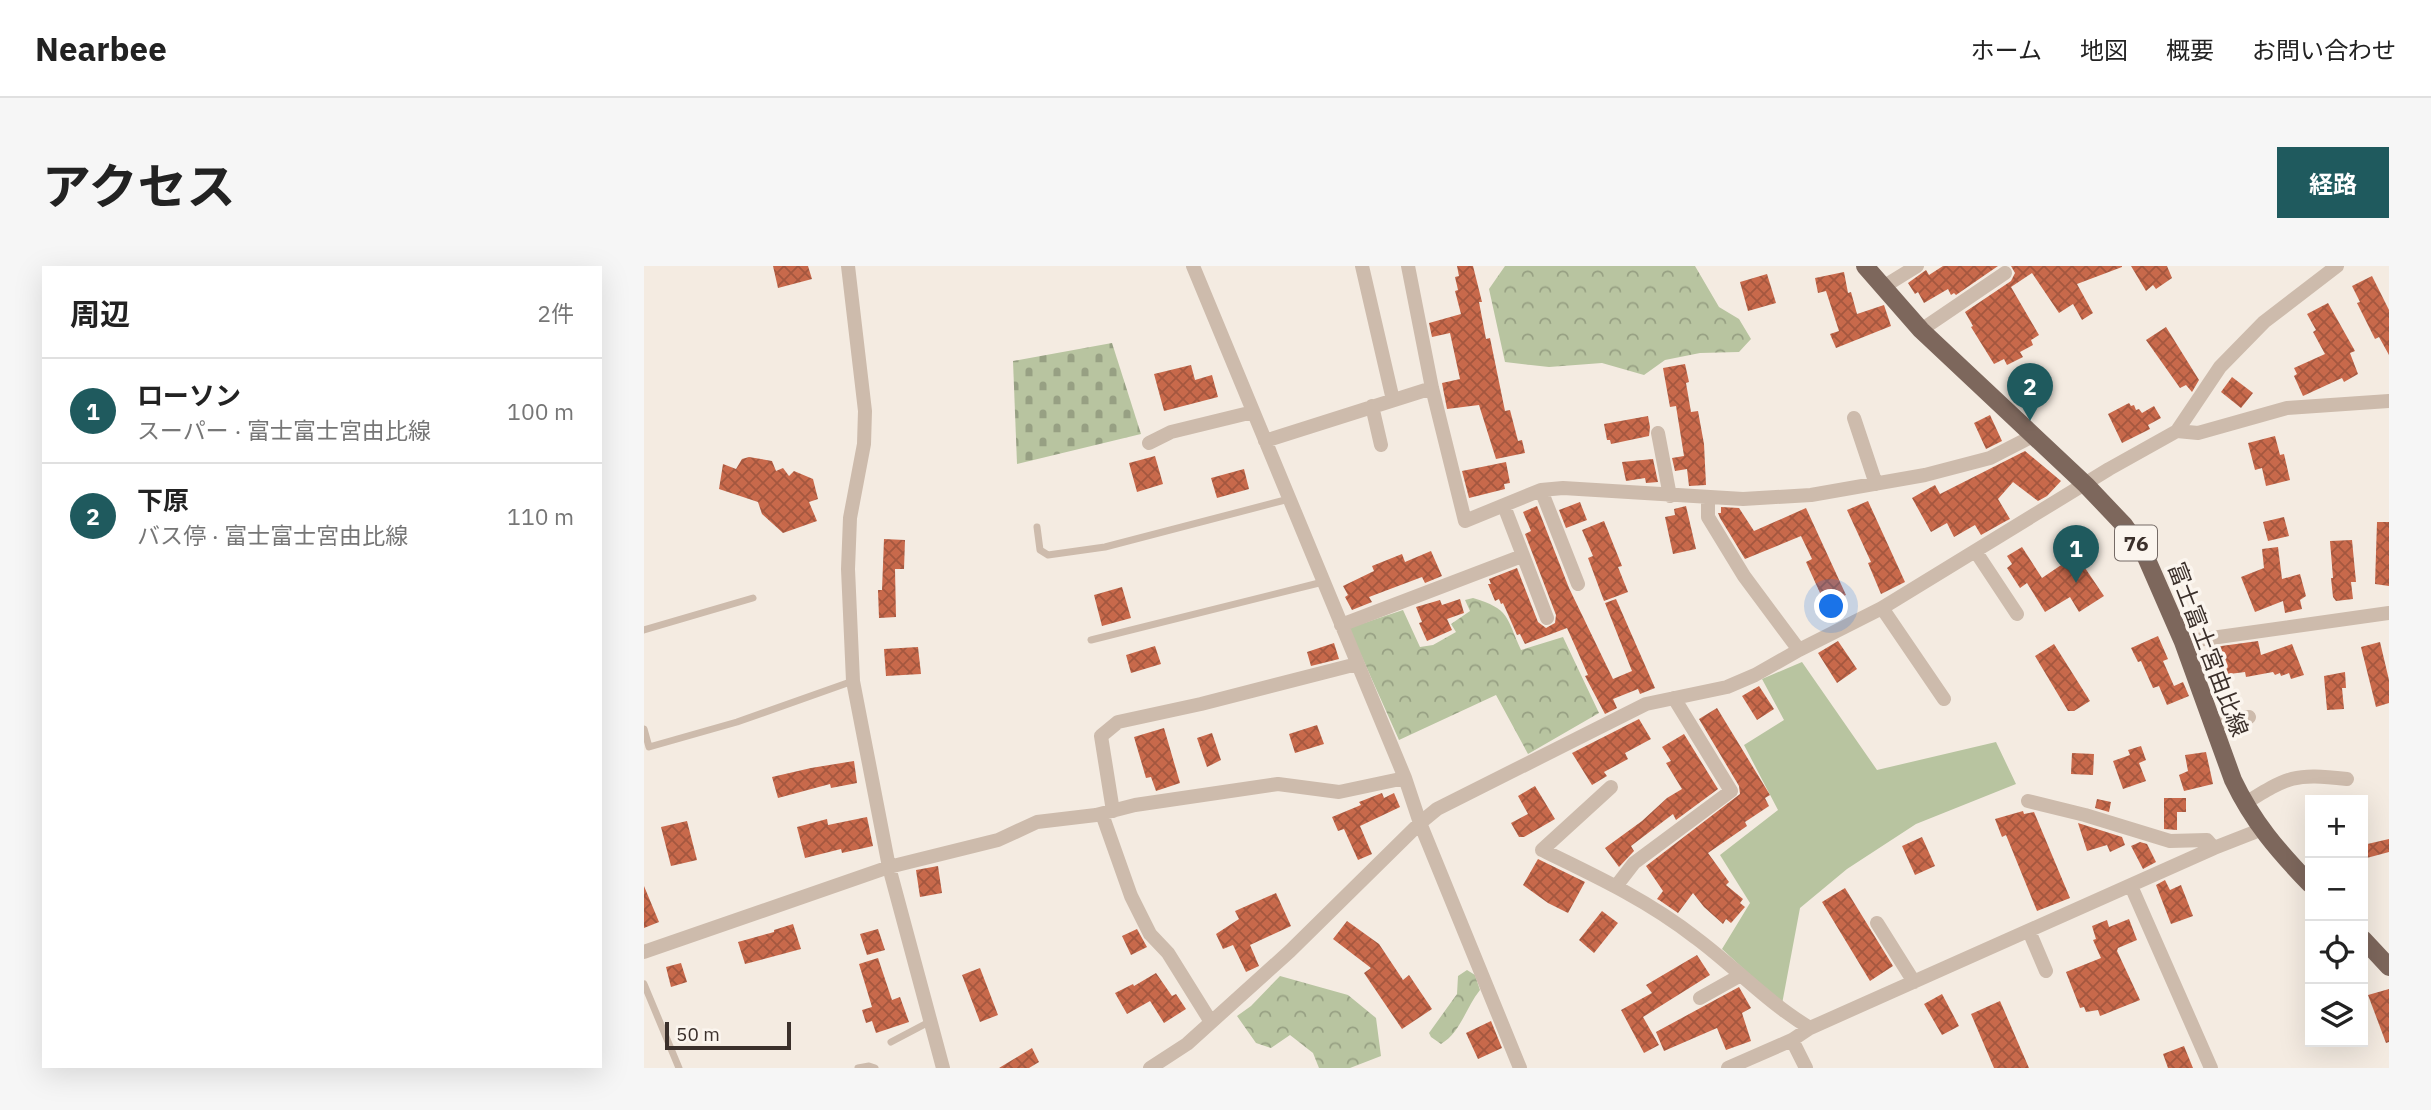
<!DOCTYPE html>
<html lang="ja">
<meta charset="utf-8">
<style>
:root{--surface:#fff;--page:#f6f6f6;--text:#222;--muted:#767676;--line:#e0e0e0;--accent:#1f5a5e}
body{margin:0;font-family:"IBM Plex Sans","Noto Sans JP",sans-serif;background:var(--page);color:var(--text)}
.controls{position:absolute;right:21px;bottom:21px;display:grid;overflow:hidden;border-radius:0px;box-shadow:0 7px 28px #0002}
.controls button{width:63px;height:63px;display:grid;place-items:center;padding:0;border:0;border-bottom:2px solid var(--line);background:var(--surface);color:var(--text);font:35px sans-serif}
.scale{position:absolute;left:21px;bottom:18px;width:126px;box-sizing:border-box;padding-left:7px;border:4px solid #3b302b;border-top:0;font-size:19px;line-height:24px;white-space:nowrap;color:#3b302b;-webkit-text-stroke:5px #fbf5ee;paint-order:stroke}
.you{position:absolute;left:1188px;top:341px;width:24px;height:24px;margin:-18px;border:5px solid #fff;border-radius:50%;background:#1a73e8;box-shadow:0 0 0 10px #1a73e833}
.badge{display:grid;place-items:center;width:46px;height:46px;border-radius:50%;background:var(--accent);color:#fff;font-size:23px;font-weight:700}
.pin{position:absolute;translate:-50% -58px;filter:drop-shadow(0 2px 4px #0008)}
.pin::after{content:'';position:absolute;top:37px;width:24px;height:21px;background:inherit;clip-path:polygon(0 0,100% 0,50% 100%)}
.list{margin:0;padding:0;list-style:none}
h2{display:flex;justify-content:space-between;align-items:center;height:91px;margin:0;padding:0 28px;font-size:30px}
h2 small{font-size:23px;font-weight:400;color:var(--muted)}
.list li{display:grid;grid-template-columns:46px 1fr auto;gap:21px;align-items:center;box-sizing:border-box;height:105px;padding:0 28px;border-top:2px solid var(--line)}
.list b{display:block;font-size:26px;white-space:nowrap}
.list p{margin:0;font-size:23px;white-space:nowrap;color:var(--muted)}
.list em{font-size:23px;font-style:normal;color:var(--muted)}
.icon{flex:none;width:38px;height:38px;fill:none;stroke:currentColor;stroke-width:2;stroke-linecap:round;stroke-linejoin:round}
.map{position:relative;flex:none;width:1745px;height:802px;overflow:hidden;border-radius:0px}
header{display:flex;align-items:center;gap:42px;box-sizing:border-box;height:98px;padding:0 35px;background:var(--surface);border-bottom:2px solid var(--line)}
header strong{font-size:33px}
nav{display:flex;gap:38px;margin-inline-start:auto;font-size:24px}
.intro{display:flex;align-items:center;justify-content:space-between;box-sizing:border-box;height:168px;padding:0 42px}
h1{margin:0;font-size:49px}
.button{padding:18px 32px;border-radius:0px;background:var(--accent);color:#fff;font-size:24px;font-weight:700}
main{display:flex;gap:42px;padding:0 42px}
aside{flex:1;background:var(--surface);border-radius:0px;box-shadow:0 7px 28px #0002}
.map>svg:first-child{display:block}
.green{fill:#b8c4a0}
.forest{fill:url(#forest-crowns)}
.cemetery{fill:url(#cemetery-stones)}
.building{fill:url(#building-cross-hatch)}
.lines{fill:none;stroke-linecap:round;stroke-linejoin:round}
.service{stroke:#cdbbac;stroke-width:7}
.minor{stroke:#cdbbac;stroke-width:14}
.primary{stroke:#7d675c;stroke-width:18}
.labels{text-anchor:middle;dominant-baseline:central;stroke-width:7;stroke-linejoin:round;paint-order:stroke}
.shield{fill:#fbf5ee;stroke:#756b66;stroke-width:2}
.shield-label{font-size:21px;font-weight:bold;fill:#3b302b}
.street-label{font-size:23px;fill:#3b302b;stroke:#fbf5ee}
</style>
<header>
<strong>Nearbee</strong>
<nav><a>ホーム</a><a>地図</a><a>概要</a><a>お問い合わせ</a></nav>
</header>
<div class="intro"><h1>アクセス</h1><a class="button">経路</a></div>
<main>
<aside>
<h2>周辺<small>2件</small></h2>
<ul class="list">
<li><span class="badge">1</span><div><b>ローソン</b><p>スーパー · 富士富士宮由比線</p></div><em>100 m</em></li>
<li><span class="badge">2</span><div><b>下原</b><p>バス停 · 富士富士宮由比線</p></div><em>110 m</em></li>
</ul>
</aside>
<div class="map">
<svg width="1745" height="802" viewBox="0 0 1745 802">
<defs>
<pattern id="forest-crowns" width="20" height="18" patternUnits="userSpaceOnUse" patternTransform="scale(1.75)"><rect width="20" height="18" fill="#b8c4a0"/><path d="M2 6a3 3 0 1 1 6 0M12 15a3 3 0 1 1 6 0" fill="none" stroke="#97a083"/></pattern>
<pattern id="cemetery-stones" width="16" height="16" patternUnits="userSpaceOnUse" patternTransform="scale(1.75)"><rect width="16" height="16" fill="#b8c4a0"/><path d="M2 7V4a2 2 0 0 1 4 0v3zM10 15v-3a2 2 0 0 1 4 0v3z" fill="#97a083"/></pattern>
<pattern id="building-cross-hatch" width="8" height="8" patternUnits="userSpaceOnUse" patternTransform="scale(1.75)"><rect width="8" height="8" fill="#c8694b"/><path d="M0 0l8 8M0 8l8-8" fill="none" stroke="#a4573f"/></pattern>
</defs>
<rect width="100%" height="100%" fill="#f4ebe1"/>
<path class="green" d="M 1158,396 L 1233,504 L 1352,476 L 1372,518 L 1272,558 L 1203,603 L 1156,642 L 1138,738 L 1078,683 L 1106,637 L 1076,589 L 1134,544 L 1100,479 L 1140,454 L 1118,413 Z"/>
<path class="forest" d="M 861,0 L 1051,0 L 1075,41 L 1095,53 L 1107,73 L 1095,86 L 1056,87 L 1021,94 L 1000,109 L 958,97 L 905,101 L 861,96 L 845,23 Z
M 829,332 C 866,343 862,351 877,384 L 919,371 L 955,447 L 884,488 L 852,429 L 755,474 L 705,362 L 759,344 L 776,381 L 789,379 L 812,366 L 807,358 L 826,345 L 821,334 Z
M 823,704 L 831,709 L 836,724 C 822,741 817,766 797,778 L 787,771 L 785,767 L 813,728 L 814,710 Z
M 636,710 L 704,729 L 732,752 L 737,790 L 706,802 L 675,802 L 669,787 L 646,769 L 627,782 L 612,777 L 593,750 L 607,740 Z"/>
<path class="cemetery" d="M 468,77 L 497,168 L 373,198 L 369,95 Z"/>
<path class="building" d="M 129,0 L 164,0 L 168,13 L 134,22 Z
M 813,0 L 829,0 L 838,36 L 835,36 L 842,73 L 846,72 L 861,145 L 866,144 L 874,175 L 878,174 L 881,187 L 852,193 L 835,139 L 803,143 L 798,117 L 816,113 L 806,67 L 788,71 L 785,57 L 817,48 L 811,25 L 814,24 L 811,11 L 815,10 Z
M 1299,0 L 1354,0 L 1312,29 L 1310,27 L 1307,29 L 1304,23 L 1280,37 L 1274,26 L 1271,28 L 1264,17 L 1282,4 L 1285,9 Z
M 1367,0 L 1478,0 L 1478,1 L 1433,18 L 1449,47 L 1438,54 L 1429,38 L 1415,47 L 1388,7 L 1367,21 L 1395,69 L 1387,74 L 1389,79 L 1376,86 L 1379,91 L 1363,99 L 1360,93 L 1350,98 L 1327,61 L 1329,60 L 1321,46 L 1367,15 L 1371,7 Z
M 1487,0 L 1523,0 L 1528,12 L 1512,23 L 1509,19 L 1502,25 Z
M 1200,6 L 1204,27 L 1207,26 L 1213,48 L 1240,39 L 1247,60 L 1192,82 L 1186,68 L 1195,65 L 1182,25 L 1174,27 L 1171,12 Z
M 1123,8 L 1132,37 L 1104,45 L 1096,16 Z
M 1728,10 L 1745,44 L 1745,89 L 1735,71 L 1731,73 L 1713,37 L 1716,36 L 1708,20 Z
M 1684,37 L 1711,85 L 1706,87 L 1714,108 L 1700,116 L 1698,112 L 1659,130 L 1650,110 L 1653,108 L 1650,102 L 1681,88 L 1669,66 L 1672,64 L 1663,48 Z
M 1522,61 L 1555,114 L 1548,126 L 1542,119 L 1536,122 L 1502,74 Z
M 1041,98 L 1045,116 L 1042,117 L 1047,146 L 1054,145 L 1060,178 L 1062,219 L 1045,220 L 1043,203 L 1031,205 L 1028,192 L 1040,190 L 1032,140 L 1026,141 L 1019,102 Z
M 547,99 L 551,114 L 568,109 L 574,131 L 520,145 L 510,108 Z
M 1588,111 L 1609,127 L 1597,142 L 1577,126 Z
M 1485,137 L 1487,140 L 1490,139 L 1492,144 L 1495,143 L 1498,147 L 1510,140 L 1517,152 L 1504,159 L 1506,163 L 1478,177 L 1464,148 Z
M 1346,149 L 1358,175 L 1342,183 L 1330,157 Z
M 1004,150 L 1006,161 L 1005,170 L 967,178 L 966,174 L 963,174 L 960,158 Z
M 1631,170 L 1636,189 L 1640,188 L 1646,214 L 1622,220 L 1618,202 L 1611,204 L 1604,177 Z
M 1381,185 L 1417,215 L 1403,230 L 1394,235 L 1369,216 L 1354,233 L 1366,253 L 1362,255 L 1337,269 L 1331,259 L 1310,271 L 1303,257 L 1287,266 L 1268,232 L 1291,219 L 1296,228 Z
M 511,190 L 519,218 L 493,226 L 485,197 Z
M 105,191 L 128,195 L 132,205 L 139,202 L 145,210 L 150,205 L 169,213 L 174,233 L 165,236 L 173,255 L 139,267 L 118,248 L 114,236 L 75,223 L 79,198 L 92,203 L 98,193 Z
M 1009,193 L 1014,216 L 1002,217 L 1001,212 L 982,215 L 978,196 Z
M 862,196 L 866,217 L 860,218 L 861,223 L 825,232 L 818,205 Z
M 600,203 L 605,223 L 573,232 L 567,212 Z
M 1224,235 L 1261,316 L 1237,328 L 1224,297 L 1227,296 L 1203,244 Z
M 936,236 L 943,254 L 922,262 L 915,244 Z
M 893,240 L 925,322 L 969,413 L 988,405 L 961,337 L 972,333 L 1011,422 L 996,428 L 994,423 L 969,433 L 973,442 L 961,448 L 941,410 L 944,409 L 923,362 L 881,378 L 876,368 L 873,369 L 859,337 L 857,338 L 855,333 L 851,335 L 844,318 L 847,318 L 845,313 L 873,302 L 894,356 L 902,362 L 911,357 L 912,349 L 881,268 L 887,265 L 879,246 Z
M 1042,240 L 1052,283 L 1029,288 L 1021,251 L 1031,249 L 1030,243 Z
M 1077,241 L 1095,242 L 1110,265 L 1162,242 L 1202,329 L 1181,338 L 1162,296 L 1168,293 L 1157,270 L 1101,293 L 1076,252 L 1074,247 L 1077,247 Z
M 1640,251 L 1645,270 L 1624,275 L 1619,256 Z
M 960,255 L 978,300 L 974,301 L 984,326 L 960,335 L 944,292 L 949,290 L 938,264 Z
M 1733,256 L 1745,256 L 1745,320 L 1731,318 Z
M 240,273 L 261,274 L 260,303 L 251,303 L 252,351 L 235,352 L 234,324 L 238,324 Z
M 1708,274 L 1712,316 L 1707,316 L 1709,333 L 1692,335 L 1689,331 L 1687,312 L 1689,312 L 1686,275 Z
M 1378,281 L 1398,312 L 1429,291 L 1436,301 L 1439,299 L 1460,330 L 1435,346 L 1426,331 L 1401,346 L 1383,317 L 1376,322 L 1363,302 L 1368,298 L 1363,290 Z
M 1634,281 L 1638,313 L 1656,308 L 1662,330 L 1656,334 L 1658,343 L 1641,347 L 1639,335 L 1611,346 L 1597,311 L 1620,302 L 1618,283 Z
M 787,285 L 798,310 L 781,317 L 778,311 L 725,331 L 728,336 L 708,344 L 701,331 L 704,329 L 699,320 L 730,305 L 728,300 L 758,288 L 761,296 Z
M 478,321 L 487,352 L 458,360 L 450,329 Z
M 816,333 L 820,347 L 803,353 L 808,364 L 783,375 L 775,357 L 778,356 L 772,341 L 796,334 L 798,339 Z
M 1514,370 L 1524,393 L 1519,395 L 1530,420 L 1539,416 L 1545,430 L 1523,439 L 1515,420 L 1509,422 L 1497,395 L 1494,396 L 1487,382 Z
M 1194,375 L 1213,403 L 1193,417 L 1174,387 Z
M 1614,375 L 1617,389 L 1648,378 L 1660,409 L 1647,413 L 1645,407 L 1637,410 L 1636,407 L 1631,409 L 1629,406 L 1602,411 L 1601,406 L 1570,410 L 1569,405 L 1566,405 L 1563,382 Z
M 1736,376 L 1745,414 L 1745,437 L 1732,441 L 1717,381 Z
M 690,377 L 695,393 L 667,400 L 663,386 Z
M 1410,378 L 1446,435 L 1430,445 L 1424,445 L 1391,390 Z
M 511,380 L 517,398 L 487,407 L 482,389 Z
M 274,381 L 277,408 L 242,410 L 240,383 Z
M 1701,406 L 1702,422 L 1698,422 L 1700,443 L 1683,444 L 1680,410 Z
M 1115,420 L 1130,443 L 1113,454 L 1098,430 Z
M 1073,442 L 1126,529 L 1121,532 L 1125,540 L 1101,556 L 1103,560 L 1064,587 L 1085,616 L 1082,619 L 1099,633 L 1096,637 L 1101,641 L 1087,657 L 1082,653 L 1079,658 L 1060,641 L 1049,627 L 1034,647 L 1015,634 L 1013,633 L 1019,625 L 1002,600 L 1096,528 L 1095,520 L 1055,453 Z
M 995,453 L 1007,473 L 981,487 L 984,493 L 960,506 L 963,510 L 948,519 L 928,487 Z
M 673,459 L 680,478 L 651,487 L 645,468 Z
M 520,462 L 536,517 L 512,525 L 507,511 L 502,512 L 490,471 Z
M 568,467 L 577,494 L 563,501 L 553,472 Z
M 1040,468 L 1074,523 L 1032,554 L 1029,548 L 987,580 L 990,585 L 975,601 L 961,582 L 998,555 L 1023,532 L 1038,523 L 1022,497 L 1027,495 L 1018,481 Z
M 1497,480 L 1502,494 L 1495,497 L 1502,515 L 1479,523 L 1469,495 L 1486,489 L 1484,484 Z
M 1562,486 L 1569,518 L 1540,525 L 1535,509 L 1544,505 L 1541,489 Z
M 1428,487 L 1450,488 L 1449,509 L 1427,508 Z
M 210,495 L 213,517 L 187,522 L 186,518 L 134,532 L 128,511 L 167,502 Z
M 891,520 L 911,553 L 880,571 L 875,571 L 867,557 L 884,548 L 874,530 Z
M 738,527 L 740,532 L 750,527 L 756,541 L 716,560 L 728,588 L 714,594 L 700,563 L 694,565 L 688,551 L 717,539 L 715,536 Z
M 1520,532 L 1542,532 L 1542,546 L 1533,546 L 1533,564 L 1520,563 Z
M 1453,533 L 1467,536 L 1465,546 L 1451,542 Z
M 1379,545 L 1380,548 L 1390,546 L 1426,632 L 1393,645 L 1362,569 L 1358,571 L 1351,553 Z
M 223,551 L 229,580 L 198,587 L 197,583 L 161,592 L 153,561 L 183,553 L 184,559 Z
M 43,555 L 53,594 L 27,600 L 17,561 Z
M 1434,557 L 1478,571 L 1481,579 L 1466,586 L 1463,579 L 1443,585 Z
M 1278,571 L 1291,600 L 1271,609 L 1258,580 Z
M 1745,573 L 1745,586 L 1719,593 L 1719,579 Z
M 1496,576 L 1503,578 L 1512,596 L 1499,603 L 1487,580 Z
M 894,593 L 941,616 L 924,647 L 904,637 L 879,619 Z
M 294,600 L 298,627 L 276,631 L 272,604 Z
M 1521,614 L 1526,624 L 1537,619 L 1549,650 L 1527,658 L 1512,619 Z
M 0,620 L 15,656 L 0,662 Z
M 1201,622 L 1249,700 L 1226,715 L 1178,636 Z
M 632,627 L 647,660 L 606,679 L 615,700 L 602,706 L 589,679 L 579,683 L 572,668 L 595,653 L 591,645 Z
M 958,645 L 974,657 L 950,687 L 935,674 Z
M 1485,653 L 1493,674 L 1474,682 L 1473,685 L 1496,734 L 1456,750 L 1454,744 L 1442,746 L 1440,741 L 1436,742 L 1422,706 L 1457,692 L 1449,674 L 1452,673 L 1448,660 L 1463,654 L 1465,661 Z
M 703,655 L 735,678 L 759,714 L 765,709 L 788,743 L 758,763 L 720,707 L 727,702 L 689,673 Z
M 149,658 L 157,683 L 101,698 L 94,676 L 130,666 L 130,664 Z
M 234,663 L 241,684 L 223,689 L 216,668 Z
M 493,663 L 503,681 L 487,689 L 478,670 Z
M 1053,689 L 1066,709 L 999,751 L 1015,779 L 1000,787 L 977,744 L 1008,727 L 1002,719 Z
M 234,692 L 248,734 L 256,731 L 265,756 L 232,767 L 228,755 L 222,757 L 218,744 L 228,741 L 215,698 Z
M 37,697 L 43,716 L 27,721 L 22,701 Z
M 336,702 L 354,749 L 336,756 L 318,709 Z
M 512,707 L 528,730 L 532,728 L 542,743 L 520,757 L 506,735 L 483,748 L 471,727 L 489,718 L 490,720 Z
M 1095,721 L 1107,742 L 1098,747 L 1107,775 L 1082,784 L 1073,762 L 1020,785 L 1012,766 Z
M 1745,723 L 1745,776 L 1742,777 L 1724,729 Z
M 1298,728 L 1315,760 L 1298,769 L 1280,738 Z
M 1356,735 L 1385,802 L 1350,802 L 1327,748 Z
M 847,755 L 858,782 L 834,793 L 822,767 Z
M 1540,780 L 1549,802 L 1524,802 L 1519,788 Z
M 388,782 L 395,796 L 385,802 L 355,802 Z"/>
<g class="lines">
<path class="service" d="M 393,261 L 396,284 L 404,289 L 461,281 L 645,233
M 0,364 L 109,332
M 447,374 L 679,316
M 0,463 L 5,481 L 93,456 L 209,415
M 0,718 L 35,802
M 247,776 L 285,756
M 214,802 L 225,800 L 231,802"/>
<path class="minor" d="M 204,0 L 221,145 L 220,178 L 206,252 L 204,303 L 209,415 L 245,601 L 299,802
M 549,0 L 761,512 L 776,557 L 876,802
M 718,0 L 749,134
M 764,0 L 788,122 L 821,255 L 897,224 L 919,222 L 1099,233 L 1167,229 L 1281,209 L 1346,192 L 1391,169
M 1239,21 L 1273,0
M 1277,64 L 1361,7
M 728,140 L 737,179
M 1210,152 L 1232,218
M 1533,165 L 1576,101 L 1620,56 L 1693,0
M 1014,167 L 1026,230
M 621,175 L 788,122
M 505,177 L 527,166 L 609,146
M 897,224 L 934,318
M 1064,231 L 1064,251 L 1100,310 L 1155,384
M 860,240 L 903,352
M 1332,286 L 1373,348
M 1238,342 L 1300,433
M 697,359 L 878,290
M 1539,376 L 1745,347
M 1568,458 L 1605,451
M 967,521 L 898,584 C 952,610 1005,635 1052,672 C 1091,701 1124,737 1166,762
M 1384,535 L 1441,549 L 1526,575 L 1563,574 L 1570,582
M 1600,538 C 1645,510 1650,507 1703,513
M 469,545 L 457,470 L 474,456 L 557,438 L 713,398
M 458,548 L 487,630 L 506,668 L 524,687 L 567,756
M 973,619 L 990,597 L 1087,525 L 1030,432
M 1487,620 L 1567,802
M 1233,657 L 1270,716
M 1385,665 L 1402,705
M 0,686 L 245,601 L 354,574 L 393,556 L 452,549 L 491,539 L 634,518 L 695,526 L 761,512
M 1056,732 L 1097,709
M 1148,774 L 1162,802
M 506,802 L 543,778 L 646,685 L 776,557 L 793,543 L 1002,438 L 1083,421 L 1111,409 L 1155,384 L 1238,342 L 1465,203 L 1533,165 L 1554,167 L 1643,142 L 1745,135
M 1084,802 L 1148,774 L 1166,762 L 1570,582 L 1616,564"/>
<path class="primary" d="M 1221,0 L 1277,64 L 1442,219 L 1480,259 L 1501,289 L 1539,376 L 1589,514 C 1609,556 1634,585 1666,618
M 1719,673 L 1745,701"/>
</g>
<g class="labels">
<rect class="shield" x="1471" y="259.5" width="42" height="35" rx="5"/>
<g class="shield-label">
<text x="1492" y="277">76</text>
</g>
<g class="street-label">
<text transform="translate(1565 383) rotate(69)">富士富士宮由比線</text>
</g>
</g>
</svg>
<div class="controls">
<button>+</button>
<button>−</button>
<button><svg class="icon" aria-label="locate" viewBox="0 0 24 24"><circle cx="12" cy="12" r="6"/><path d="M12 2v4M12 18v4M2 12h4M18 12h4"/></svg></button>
<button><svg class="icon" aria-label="layers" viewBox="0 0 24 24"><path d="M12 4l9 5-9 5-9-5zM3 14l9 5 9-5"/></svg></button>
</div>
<div class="scale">50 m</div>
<div class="you"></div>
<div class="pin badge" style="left:1432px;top:317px">1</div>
<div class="pin badge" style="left:1386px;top:155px">2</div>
</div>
</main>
